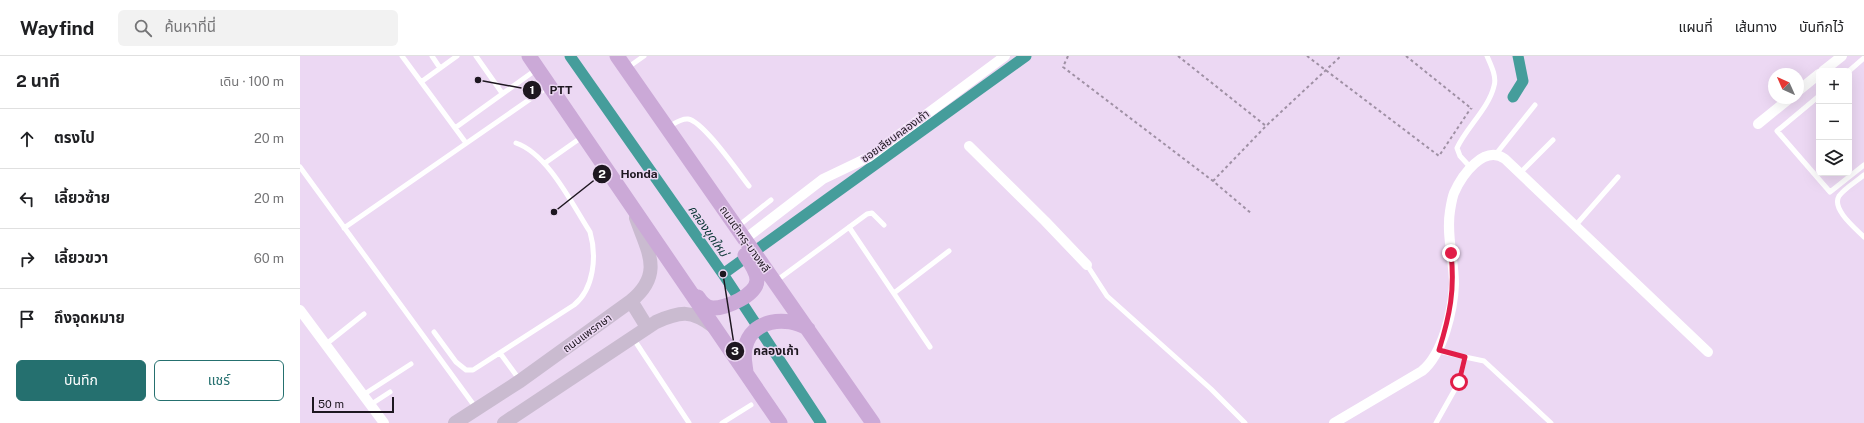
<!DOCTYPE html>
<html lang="th">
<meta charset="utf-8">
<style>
:root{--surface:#fff;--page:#f2f2f2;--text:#202124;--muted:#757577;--line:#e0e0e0;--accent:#25706f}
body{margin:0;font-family:"Public Sans","Noto Sans Thai",sans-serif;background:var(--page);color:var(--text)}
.controls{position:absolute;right:12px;top:12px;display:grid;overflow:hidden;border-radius:6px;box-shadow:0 4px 16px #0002}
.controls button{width:36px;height:36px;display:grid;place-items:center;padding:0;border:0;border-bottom:1px solid var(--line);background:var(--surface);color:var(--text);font:20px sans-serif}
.compass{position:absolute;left:1468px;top:12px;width:36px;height:36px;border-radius:50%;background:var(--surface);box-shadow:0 4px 16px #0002;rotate:315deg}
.scale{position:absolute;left:12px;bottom:10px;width:82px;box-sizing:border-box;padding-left:4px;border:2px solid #1e1720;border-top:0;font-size:11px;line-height:14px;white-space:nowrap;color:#1e1720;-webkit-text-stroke:3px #ecd8f3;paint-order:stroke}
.stop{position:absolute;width:12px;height:12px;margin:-9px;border:3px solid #e11d48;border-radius:50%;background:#fff}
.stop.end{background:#e11d48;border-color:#fff;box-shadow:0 1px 4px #0008}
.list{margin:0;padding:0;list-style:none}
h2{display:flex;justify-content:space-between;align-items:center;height:52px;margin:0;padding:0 16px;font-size:17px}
h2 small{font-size:13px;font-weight:400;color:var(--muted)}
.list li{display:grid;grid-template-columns:26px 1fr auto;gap:12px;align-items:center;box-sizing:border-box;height:60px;padding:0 16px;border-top:1px solid var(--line)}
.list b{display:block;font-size:15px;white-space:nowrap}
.list em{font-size:13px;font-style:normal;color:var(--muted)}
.actions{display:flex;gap:8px;padding:12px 16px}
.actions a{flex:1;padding:9px 0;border:1px solid var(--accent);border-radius:6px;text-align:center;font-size:14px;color:var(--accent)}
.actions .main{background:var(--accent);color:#fff}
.icon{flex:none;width:22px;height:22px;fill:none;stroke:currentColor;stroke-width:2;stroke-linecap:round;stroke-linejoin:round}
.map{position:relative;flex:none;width:1564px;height:367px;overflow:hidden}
header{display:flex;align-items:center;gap:24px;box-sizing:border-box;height:56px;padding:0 20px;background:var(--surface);border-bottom:1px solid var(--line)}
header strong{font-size:19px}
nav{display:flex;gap:22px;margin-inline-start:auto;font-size:14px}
.search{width:280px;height:36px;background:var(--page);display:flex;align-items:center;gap:10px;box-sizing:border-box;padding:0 14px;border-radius:6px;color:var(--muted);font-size:15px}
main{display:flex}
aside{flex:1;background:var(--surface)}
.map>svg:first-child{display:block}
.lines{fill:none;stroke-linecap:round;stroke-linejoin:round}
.canal{stroke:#459d9b;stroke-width:11}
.path{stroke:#9f90a4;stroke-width:2;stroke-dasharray:3 3;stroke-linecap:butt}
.lane{stroke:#fff;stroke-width:5}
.street{stroke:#fff;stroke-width:10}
.secondary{stroke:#cabbd0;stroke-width:14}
.primary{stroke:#cba9d7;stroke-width:15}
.route{stroke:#e11d48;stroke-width:5}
.labels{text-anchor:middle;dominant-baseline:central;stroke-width:3;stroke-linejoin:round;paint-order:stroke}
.street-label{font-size:11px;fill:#1e1720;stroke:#ecd8f3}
.water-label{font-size:12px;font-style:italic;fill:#093534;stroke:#ecd8f3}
.leader{fill:none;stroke:#1e1720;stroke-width:1.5}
.callout-dot{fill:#1e1720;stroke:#ecd8f3;stroke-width:1.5}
.mark-label{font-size:12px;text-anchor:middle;font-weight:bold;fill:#fff}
.callout-label{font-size:12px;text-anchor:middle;font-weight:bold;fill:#1e1720;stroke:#ecd8f3;stroke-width:3;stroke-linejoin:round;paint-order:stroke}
</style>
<header>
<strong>Wayfind</strong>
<div class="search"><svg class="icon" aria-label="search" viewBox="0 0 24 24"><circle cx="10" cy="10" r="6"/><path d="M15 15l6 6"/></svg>ค้นหาที่นี่</div>
<nav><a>แผนที่</a><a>เส้นทาง</a><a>บันทึกไว้</a></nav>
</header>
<main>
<aside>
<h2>2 นาที<small>เดิน · 100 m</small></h2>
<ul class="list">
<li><svg class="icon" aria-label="ahead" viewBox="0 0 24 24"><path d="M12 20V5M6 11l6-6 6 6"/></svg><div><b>ตรงไป</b></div><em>20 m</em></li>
<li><svg class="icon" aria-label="left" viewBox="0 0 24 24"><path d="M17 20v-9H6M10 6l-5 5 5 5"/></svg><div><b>เลี้ยวซ้าย</b></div><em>20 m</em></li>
<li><svg class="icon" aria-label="right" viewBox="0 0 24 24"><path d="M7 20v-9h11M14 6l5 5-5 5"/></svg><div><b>เลี้ยวขวา</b></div><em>60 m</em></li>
<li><svg class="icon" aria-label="arrive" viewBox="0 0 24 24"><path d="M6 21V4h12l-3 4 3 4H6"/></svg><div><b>ถึงจุดหมาย</b></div></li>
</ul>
<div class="actions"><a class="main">บันทึก</a><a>แชร์</a></div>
</aside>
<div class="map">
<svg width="1564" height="367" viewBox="0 0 1564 367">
<rect width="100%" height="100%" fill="#ecd8f3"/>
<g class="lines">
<path class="canal" d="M 270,0 L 423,218 L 521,367
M 1213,41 L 1223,25 L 1218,0
M 423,218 L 726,0"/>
<path class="path" d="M 768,0 L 763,11 L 913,125 L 952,158
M 878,0 L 966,70
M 1007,0 L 1139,100 L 1171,52
M 1106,0 L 1172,53
M 913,125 L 966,70 L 1041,0"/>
<path class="lane" d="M 102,0 L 155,72 L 237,13
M 132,0 L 140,12
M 176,0 L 202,37
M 327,12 L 344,0
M 1549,15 L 1564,2
M 121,26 L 157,0
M 1519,40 L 1477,75 L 1530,136 L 1564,109
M 368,71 C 374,68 381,62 388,63 C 403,65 438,116 449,130
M 155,72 L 166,87
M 1196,98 L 1235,49
M 245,107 L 282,81
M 0,111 L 176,352
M 1171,112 L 1160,100 L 1157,92 C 1166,72 1189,52 1194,30 C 1197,21 1191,9 1187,0
M 1220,117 L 1253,84
M 1564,119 C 1557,125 1545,132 1539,140 C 1531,153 1556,173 1564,181
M 1275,170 L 1318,121
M 437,171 L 471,144
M 549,171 L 630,291
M 44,172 L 249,30
M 787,209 L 807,240 L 911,333 L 945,367
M 476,225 L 567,158 L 572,157 L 584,169
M 594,237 L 649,195
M 134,276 L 156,306 L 166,314 L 173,314 L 274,249 C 294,233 297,200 290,176 C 272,148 248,98 216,87
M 333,282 L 389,367
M 25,289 L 64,258
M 200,297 L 219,323
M 1165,301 L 1184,305 L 1251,367
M 63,339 L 111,308
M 70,349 L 90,336
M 422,367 L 451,349
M 1136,367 L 1159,326 L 1165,301 L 1139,295"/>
<path class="street" d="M 1523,15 L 1542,0
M 1498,35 L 1519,18
M 1458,68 L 1490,42
M 669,90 L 745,165 L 787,209
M 445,183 L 523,123 L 569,101 L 705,0
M 0,254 L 84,367
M 1034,367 L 1122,315 C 1143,298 1153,254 1154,228 C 1154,204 1146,179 1150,155 C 1151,149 1152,142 1154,137 C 1162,119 1184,88 1205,103 L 1408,296"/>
<path class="secondary" d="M 331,245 L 347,271
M 155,367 L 220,325 L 331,245 C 364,218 348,196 336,162
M 204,367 L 356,266 C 381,255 391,254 413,270"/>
<path class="primary" d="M 229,0 L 480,367
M 317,0 L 573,367
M 398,241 C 401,246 405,251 412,252 C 425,253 457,239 457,224 C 457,215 450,206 445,199
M 446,316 C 445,308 443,300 445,292 C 451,263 487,259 508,273"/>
</g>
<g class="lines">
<path class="route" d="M 1151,197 C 1155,234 1150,259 1139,294 L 1165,301 L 1159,326"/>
</g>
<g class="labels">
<g class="street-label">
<text transform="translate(595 80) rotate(-36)">ซอยเลียบคลองเก้า</text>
<text transform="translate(445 183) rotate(55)">ถนนตำหรุ-บางพลี</text>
<text transform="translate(287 277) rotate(-36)">ถนนแพรกษา</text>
</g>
<g class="water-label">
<text transform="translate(408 175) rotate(55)">คลองขุดใหม่</text>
</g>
</g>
<path class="leader" d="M178 24L232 34M254 156L302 118M423 218L435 295"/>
<g class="callout-dot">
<circle cx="178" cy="24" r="4"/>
<circle cx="254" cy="156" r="4"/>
<circle cx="423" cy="218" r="4"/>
<circle cx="232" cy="34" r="10"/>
<circle cx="302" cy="118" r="10"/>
<circle cx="435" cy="295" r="10"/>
</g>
<g class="mark-label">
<text x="232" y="38">1</text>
<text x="302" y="122">2</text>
<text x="435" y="299">3</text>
</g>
<g class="callout-label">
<text x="261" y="38">PTT</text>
<text x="339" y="122">Honda</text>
<text x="476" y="299">คลองเก้า</text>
</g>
</svg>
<div class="controls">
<button>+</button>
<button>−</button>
<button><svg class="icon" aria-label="layers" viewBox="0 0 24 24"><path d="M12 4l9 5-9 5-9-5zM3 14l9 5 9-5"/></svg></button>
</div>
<svg class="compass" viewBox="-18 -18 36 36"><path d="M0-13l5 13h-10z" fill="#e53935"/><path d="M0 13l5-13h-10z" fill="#757577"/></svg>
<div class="scale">50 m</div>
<div class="stop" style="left:1159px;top:326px"></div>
<div class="stop end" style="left:1151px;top:197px"></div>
</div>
</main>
